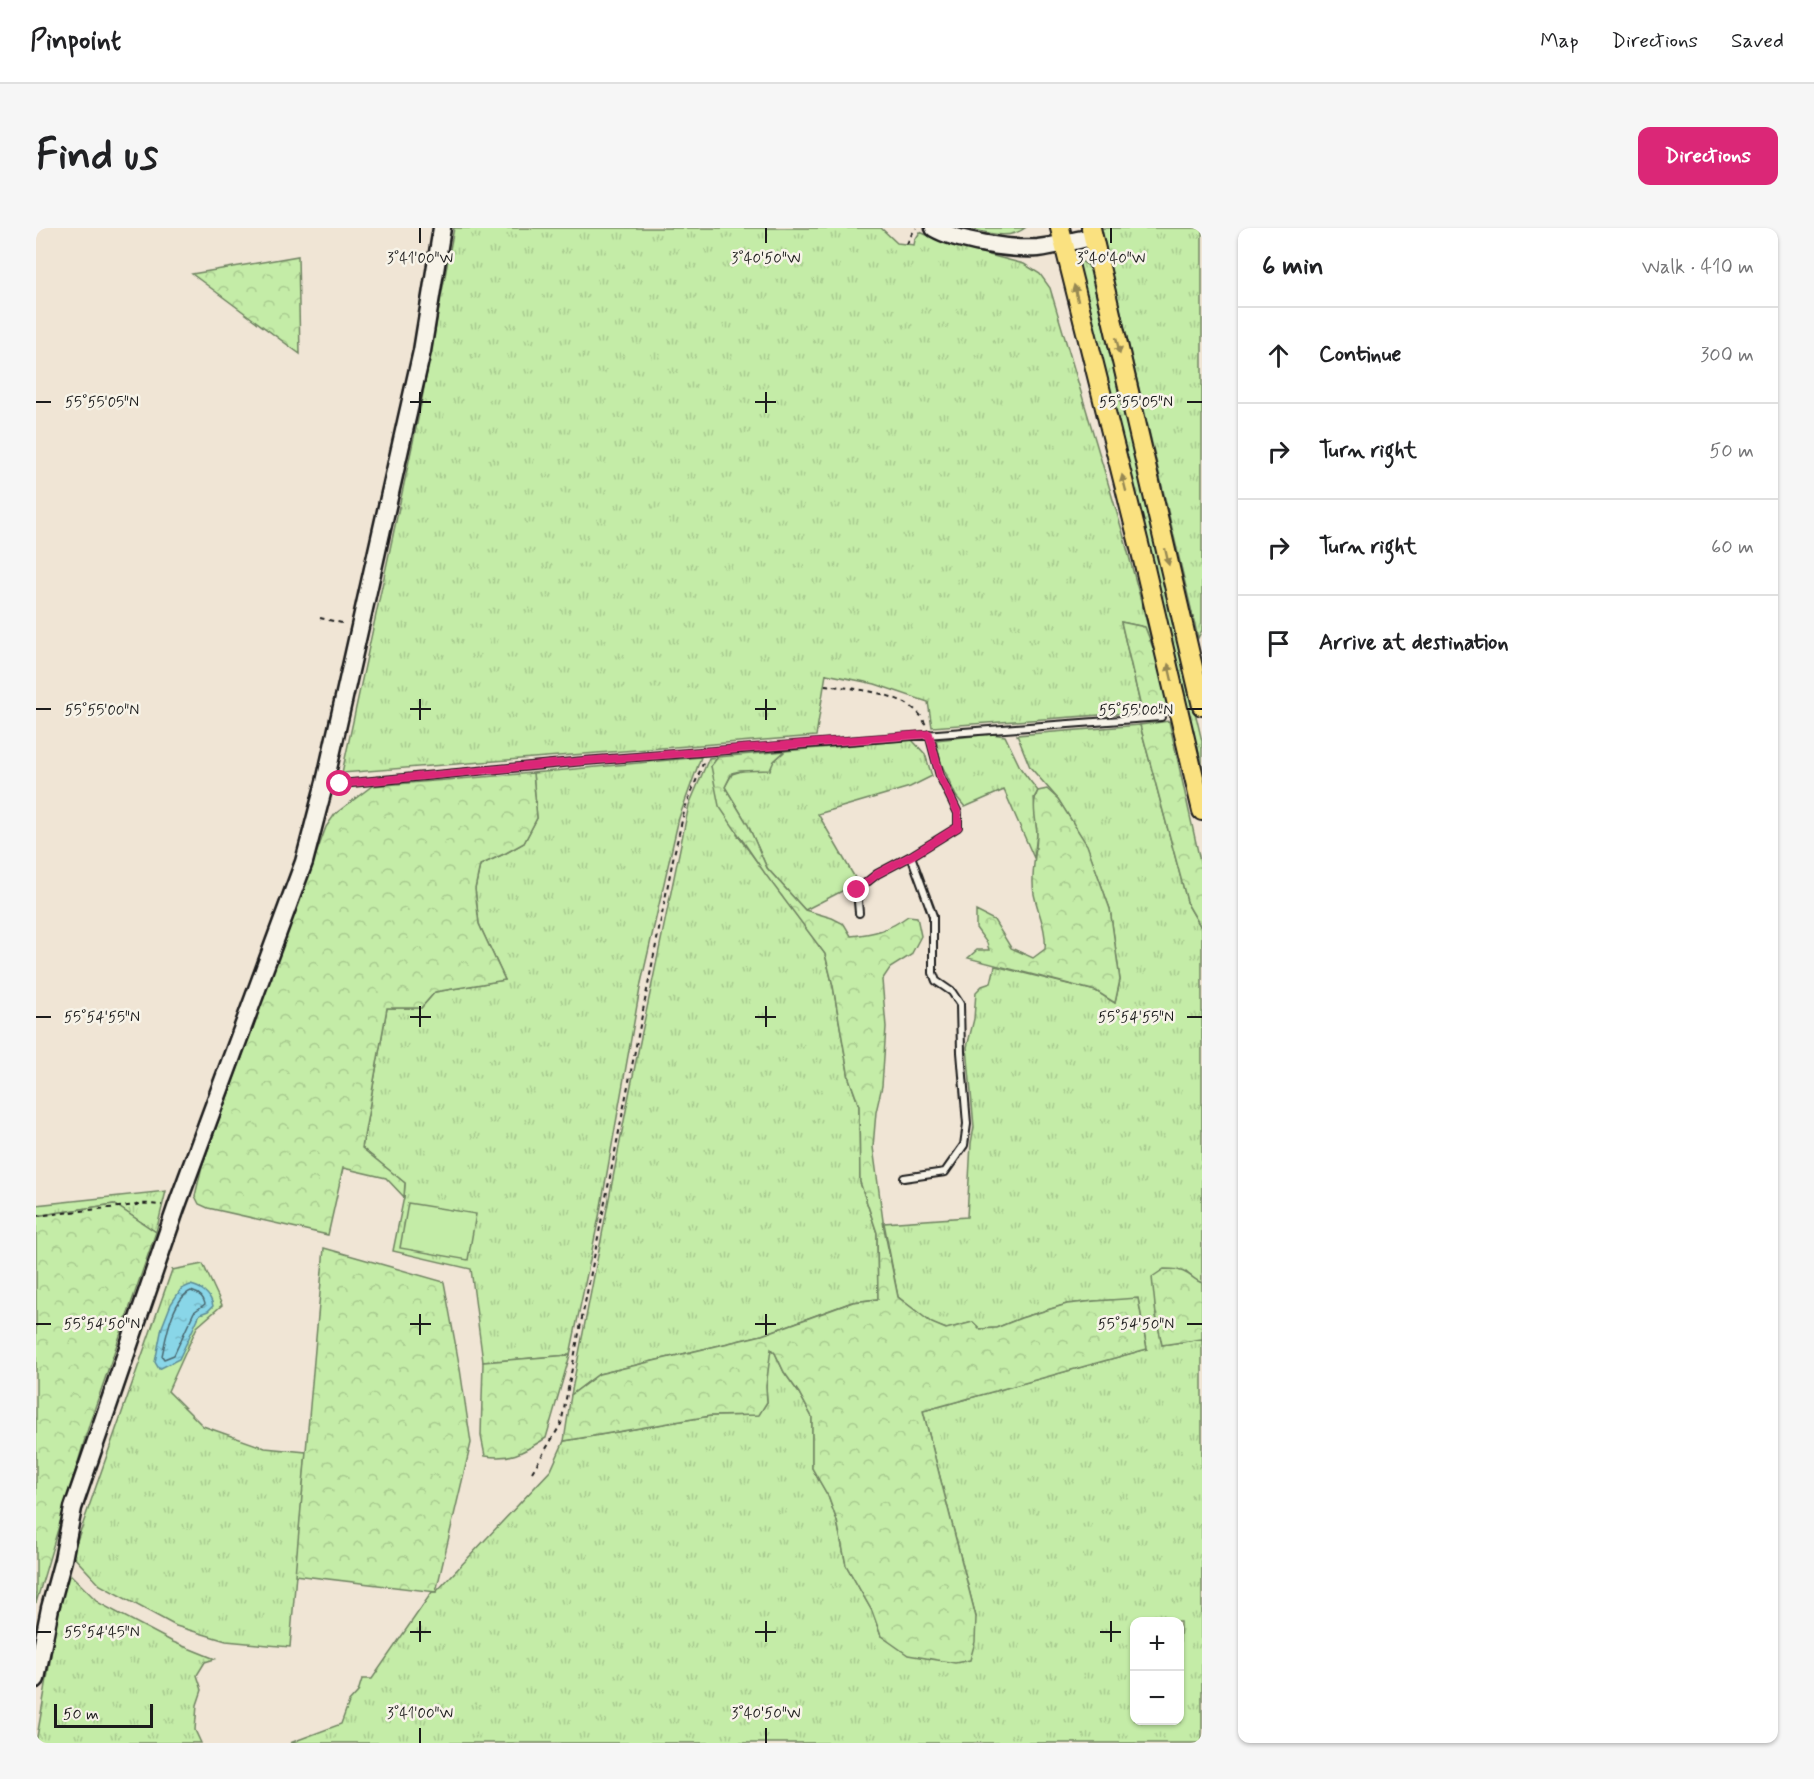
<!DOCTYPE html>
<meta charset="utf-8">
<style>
:root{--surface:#fff;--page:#f6f6f6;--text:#202124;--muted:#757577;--line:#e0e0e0;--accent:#db2777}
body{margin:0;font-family:Mynerve,sans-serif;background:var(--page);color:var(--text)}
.controls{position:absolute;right:18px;bottom:18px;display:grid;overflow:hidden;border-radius:12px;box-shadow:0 2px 4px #0004}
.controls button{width:54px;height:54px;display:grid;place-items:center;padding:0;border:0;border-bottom:2px solid var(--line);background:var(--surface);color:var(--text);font:30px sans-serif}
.scale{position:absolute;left:18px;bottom:15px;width:99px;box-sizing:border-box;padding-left:6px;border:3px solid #1c1c1c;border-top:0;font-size:16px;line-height:21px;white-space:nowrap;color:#1c1c1c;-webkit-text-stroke:4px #f7f3e8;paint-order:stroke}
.stop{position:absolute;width:18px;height:18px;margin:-14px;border:4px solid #db2777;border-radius:50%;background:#fff}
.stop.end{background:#db2777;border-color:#fff;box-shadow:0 2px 6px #0008}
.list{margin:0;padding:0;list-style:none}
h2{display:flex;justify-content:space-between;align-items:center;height:78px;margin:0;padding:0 24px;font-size:26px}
h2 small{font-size:20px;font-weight:400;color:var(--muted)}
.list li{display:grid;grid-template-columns:39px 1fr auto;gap:18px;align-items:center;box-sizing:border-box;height:96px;padding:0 24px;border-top:2px solid var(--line)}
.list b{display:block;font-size:22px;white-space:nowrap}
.list em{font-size:20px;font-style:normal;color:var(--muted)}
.icon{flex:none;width:33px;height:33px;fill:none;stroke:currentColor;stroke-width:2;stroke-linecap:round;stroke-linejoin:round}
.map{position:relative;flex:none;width:1166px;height:1515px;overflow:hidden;border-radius:12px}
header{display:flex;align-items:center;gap:36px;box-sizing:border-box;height:84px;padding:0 30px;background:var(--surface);border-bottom:2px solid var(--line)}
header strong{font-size:28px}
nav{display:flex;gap:33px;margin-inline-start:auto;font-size:21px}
.intro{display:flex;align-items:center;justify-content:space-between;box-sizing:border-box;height:144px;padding:0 36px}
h1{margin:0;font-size:42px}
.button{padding:15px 27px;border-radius:12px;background:var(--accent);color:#fff;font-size:21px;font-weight:700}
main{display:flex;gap:36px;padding:0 36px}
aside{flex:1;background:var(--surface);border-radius:12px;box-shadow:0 2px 4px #0004}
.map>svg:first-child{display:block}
.grass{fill:url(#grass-tufts);stroke:#708462;stroke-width:1.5;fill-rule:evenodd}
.forest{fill:url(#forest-crowns);stroke:#708462;stroke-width:1.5}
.park{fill:#c4eca7;stroke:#708462;stroke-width:1.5}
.water{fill:url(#water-ripples);stroke:#5d8c96;stroke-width:1.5}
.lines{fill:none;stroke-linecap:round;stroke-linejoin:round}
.shore{stroke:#48666e;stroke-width:1.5}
.lane-casing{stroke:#1c1c1c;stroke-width:10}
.secondary-casing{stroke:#1c1c1c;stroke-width:21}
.primary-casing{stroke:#1c1c1c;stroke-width:22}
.path{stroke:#1c1c1c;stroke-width:2;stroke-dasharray:4.5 4.5;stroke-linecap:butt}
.lane{stroke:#f7f3e8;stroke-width:6}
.secondary{stroke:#f7f3e8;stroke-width:16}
.primary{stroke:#fae180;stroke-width:18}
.oneway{fill:#968853}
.route{stroke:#db2777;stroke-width:8}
.ticks{fill:none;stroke:#1c1c1c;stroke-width:2}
.ticks-label{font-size:15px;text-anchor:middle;fill:#1c1c1c;stroke:#f7f3e8;stroke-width:5;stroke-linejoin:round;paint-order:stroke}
</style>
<header>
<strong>Pinpoint</strong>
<nav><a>Map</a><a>Directions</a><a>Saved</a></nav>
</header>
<div class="intro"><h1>Find us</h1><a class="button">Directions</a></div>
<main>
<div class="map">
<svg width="1166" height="1515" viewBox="0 0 1166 1515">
<defs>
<pattern id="grass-tufts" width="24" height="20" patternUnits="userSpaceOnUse" patternTransform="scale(1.5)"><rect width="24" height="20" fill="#c4eca7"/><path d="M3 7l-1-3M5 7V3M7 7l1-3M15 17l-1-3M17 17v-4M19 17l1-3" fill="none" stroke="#a8ca8f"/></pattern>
<pattern id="forest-crowns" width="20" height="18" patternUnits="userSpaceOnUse" patternTransform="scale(1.5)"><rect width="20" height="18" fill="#c4eca7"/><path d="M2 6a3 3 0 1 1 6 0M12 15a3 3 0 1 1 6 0" fill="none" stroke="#a8ca8f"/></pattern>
<pattern id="water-ripples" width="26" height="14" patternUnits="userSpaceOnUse" patternTransform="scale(1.5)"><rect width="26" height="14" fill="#89d6e8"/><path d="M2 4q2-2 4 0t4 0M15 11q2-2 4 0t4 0" fill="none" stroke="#76b7c6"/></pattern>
</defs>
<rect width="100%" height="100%" fill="#f0e5d5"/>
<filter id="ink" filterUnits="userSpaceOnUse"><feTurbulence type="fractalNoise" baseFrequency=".0167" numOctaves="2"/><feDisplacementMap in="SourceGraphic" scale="12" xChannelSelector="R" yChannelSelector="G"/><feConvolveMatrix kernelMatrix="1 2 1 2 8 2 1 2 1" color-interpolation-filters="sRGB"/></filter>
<g filter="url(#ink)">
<path class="grass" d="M 418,0 L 845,0 L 861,15 L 878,17 L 879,12 L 884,4 L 911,16 L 988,36 L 1004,46 L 1014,60 L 1086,302 L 1119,425 L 1108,399 L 1085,394 L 1106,484 L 896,499 L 892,474 L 839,456 L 790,446 L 780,508 L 306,545 L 383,186 Z
M 931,0 L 989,0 C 971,13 951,4 931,0 Z
M 1065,0 L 1166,0 L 1166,402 L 1162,410 Z
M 1041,31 L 1053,38 L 1166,513 L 1166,541 L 1040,35 Z
M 1104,497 L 1152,677 L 1166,701 L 1166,1055 L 1161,1054 L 1150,1044 L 1119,1074 L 1120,1087 L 1126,1117 L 1166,1111 L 1166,1515 L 254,1515 L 305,1496 L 313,1474 L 322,1464 L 326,1451 L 336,1451 L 396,1364 L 400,1364 L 515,1242 L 528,1213 L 674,1188 L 722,1187 L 731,1174 L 730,1158 L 734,1121 L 739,1125 L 748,1144 L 763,1165 L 776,1189 L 776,1240 L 792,1268 L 801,1293 L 810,1337 L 836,1383 L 845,1408 L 940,1389 L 887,1183 L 1111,1121 L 1102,1071 L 1059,1073 L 1031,1076 L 985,1090 L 960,1100 L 944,1101 L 937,1094 L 911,1101 L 896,1096 L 862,1069 L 848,995 L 931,989 L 935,915 L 938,899 L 931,819 L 938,791 L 940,764 L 946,758 L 955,755 L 959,738 L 1060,763 L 1079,775 L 1084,752 L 1074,681 L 1051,618 L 1022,571 L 994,539 L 981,507 ZM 1098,1394 L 1144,1394 L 1144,1492 L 1098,1492 Z
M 956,506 L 969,508 L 985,541 L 1002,563 L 998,570 L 1001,606 L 998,630 L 968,562 L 929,579 L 920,568 L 905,535 L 900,512 Z
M 876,512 L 889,526 L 896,548 L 874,559 L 782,586 L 822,655 L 769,682 L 731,640 L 712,597 L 689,559 L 696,546 L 738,533 L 749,523 Z
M 665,529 L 643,590 L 605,755 L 564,984 L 534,1127 L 447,1134 L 435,1041 L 357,1023 L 368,969 L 369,955 L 326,920 L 351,780 L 385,780 L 399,764 L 469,752 L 443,696 L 439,661 L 444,637 L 470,625 L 488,615 L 501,590 L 497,545 Z
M 682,529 L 675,538 L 702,608 L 789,726 L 797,758 L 813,850 L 823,878 L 824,954 L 841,1005 L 842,1071 L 816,1074 L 726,1107 L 563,1146 L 535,1167 L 593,867 L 653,577 L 673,530 Z
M 130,963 L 120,1004 L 78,976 L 0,988 L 0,977 Z
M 167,1036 L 186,1077 L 161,1099 L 132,1163 L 167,1198 L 229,1220 L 270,1224 L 254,1419 L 190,1413 L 140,1398 L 64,1357 L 36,1327 L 136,1042 Z
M 31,1343 L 63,1375 L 137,1414 L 179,1431 L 169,1434 L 161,1447 L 166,1462 L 161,1477 L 159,1502 L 165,1515 L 0,1515 L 29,1345 Z"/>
<path class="forest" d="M 262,28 L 264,126 L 156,46 Z
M 1085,394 L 1109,399 L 1119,425 L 1133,482 L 1106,484 Z
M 1133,493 L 1166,642 L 1166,701 L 1152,677 L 1104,497 Z
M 749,523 L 738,533 L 734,542 L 704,543 L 696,545 L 689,559 L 712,597 L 731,640 L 769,682 L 796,690 L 808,696 L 815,708 C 838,706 853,702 872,688 L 881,689 L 885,708 L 875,727 L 854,740 L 846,752 L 850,799 L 846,858 L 840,884 L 837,919 L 848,1000 L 862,1069 L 896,1095 L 910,1101 L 937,1094 L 944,1101 L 960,1100 L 985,1090 L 1031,1076 L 1059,1073 L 1102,1070 L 1111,1121 L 887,1183 L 940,1389 L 939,1414 L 934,1432 L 919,1435 L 872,1427 L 845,1408 L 836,1383 L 810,1337 L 801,1293 L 792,1268 L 776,1240 L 776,1189 L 763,1165 L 748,1144 L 739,1125 L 735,1121 L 730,1158 L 731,1174 L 723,1187 L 674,1188 L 528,1213 L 535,1167 L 563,1146 L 726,1107 L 817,1074 L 842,1071 L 841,1005 L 824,954 L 823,878 L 813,850 L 797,758 L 789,726 L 730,647 L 683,578 L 675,538 L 682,529 Z
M 497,545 L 501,590 L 488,615 L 470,625 L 444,637 L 439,661 L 443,696 L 469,752 L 399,764 L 385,780 L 351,780 L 326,920 L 369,955 L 368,969 L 350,950 L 307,940 L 292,1007 L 172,980 L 163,976 L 159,968 L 166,938 L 290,599 L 299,586 L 336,558 Z
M 1011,561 L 1022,571 L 1051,617 L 1074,681 L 1084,752 L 1079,775 L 1060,763 L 932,730 L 941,722 L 953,722 L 951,715 L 940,700 L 940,683 L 958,692 L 975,720 L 997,730 L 1009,721 C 1011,702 1002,685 998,666 C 994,646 1001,625 1001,605 C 1000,591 995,576 1002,563 Z
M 78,976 L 120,1004 L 54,1194 L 0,1375 L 0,988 Z
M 288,1020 L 408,1054 L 424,1141 L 435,1215 L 400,1364 L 259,1347 Z
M 1128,1041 C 1137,1041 1145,1041 1153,1047 C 1158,1050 1160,1053 1166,1055 L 1166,1111 L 1126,1117 L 1120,1087 L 1116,1049 Z
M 534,1127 L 510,1210 C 487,1224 477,1232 449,1228 L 445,1208 L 447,1134 Z"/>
<path class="park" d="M 372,975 L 440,986 L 432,1032 L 364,1020 Z"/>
<path class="water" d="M 154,1057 C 165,1059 175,1066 177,1078 L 172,1083 L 164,1086 L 143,1131 L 123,1141 L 119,1134 L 126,1099 L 135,1076 L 145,1061 Z"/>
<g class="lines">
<path class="shore" d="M 155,1063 C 162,1065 168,1069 169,1076 L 158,1084 L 138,1127 L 128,1131 L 126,1128 C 130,1110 136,1071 155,1063 Z"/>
<defs>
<path id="lane" d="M 292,555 L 305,556 L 548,533 L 1125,489
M 823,685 L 821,662 L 841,646 L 875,628 L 922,599 L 922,585 L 904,548 L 893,506
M 868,950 L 909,944 L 928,917 L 931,896 L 925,824 L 924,776 L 916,764 L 900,753 L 897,745 L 897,688 L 875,628"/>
<path id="secondary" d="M 898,0 C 920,13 976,22 1002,20 C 1020,18 1039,12 1057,9
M 0,1451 L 14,1380 L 27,1332 L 37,1280 L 140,980 L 268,634 L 289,554 L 386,123 L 406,0"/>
<path id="primary" d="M 1024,0 L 1108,336 L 1166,583
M 1055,0 L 1166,478"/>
</defs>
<use href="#lane" class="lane-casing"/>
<use href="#secondary" class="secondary-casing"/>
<use href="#primary" class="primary-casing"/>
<path class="path" d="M 871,16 L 874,9 L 880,0
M 284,390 L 310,396
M 789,457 C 818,461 879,464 890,498
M 0,988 L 100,977 C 109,974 116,977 126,977
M 496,1244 L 525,1196 L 637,631 L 649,580 L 668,533"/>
<use href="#lane" class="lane"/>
<use href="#secondary" class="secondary"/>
<use href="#primary" class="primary"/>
</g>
<defs><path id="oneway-solid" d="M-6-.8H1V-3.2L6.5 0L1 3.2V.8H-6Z" transform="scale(1.5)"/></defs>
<g class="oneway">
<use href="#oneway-solid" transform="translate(1040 65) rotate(-104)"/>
<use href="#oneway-solid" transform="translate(1082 118) rotate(77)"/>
<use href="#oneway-solid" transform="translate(1088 255) rotate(-104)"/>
<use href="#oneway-solid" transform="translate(1131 329) rotate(77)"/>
<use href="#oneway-solid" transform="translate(1134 444) rotate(-103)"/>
</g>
</g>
<g class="lines" filter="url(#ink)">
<path class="route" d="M 304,556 L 548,533 L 893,506 L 904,548 L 922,585 L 922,599 L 875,628 L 841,646 L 821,662"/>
</g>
<path class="ticks" d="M 384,0 L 384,15M 730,0 L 730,15M 1075,0 L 1075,15M 384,164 L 384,185M 730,164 L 730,185M 0,174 L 15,174M 374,174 L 395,174M 719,174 L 740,174M 1151,174 L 1166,174M 384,471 L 384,492M 730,471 L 730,492M 0,481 L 15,481M 374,481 L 395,481M 719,481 L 740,481M 1151,481 L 1166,481M 384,778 L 384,799M 730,778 L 730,799M 0,789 L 15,789M 374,789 L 395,789M 719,789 L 740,789M 1151,789 L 1166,789M 384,1086 L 384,1107M 730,1086 L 730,1107M 0,1096 L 15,1096M 374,1096 L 395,1096M 719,1096 L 740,1096M 1151,1096 L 1166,1096M 384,1393 L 384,1414M 730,1393 L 730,1414M 1075,1393 L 1075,1414M 0,1404 L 15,1404M 374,1404 L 395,1404M 719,1404 L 740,1404M 1064,1404 L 1085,1404M 384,1500 L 384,1515M 730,1500 L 730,1515"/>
<g class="ticks-label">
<text x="384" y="35">3°41'00"W</text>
<text x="730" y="35">3°40'50"W</text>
<text x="1075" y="35">3°40'40"W</text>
<text x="66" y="179">55°55'05"N</text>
<text x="1100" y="179">55°55'05"N</text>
<text x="66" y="487">55°55'00"N</text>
<text x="1100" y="487">55°55'00"N</text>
<text x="66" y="794">55°54'55"N</text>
<text x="1100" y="794">55°54'55"N</text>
<text x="66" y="1101">55°54'50"N</text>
<text x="1100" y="1101">55°54'50"N</text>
<text x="66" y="1409">55°54'45"N</text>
<text x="384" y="1490">3°41'00"W</text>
<text x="730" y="1490">3°40'50"W</text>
</g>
</svg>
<div class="controls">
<button>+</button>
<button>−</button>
</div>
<div class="scale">50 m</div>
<div class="stop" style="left:304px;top:556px"></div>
<div class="stop end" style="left:821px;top:662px"></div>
</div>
<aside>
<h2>6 min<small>Walk · 410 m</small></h2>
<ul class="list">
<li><svg class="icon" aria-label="ahead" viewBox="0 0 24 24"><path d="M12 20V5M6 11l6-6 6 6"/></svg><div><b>Continue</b></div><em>300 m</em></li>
<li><svg class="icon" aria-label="right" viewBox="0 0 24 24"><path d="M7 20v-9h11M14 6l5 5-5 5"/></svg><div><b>Turn right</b></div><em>50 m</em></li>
<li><svg class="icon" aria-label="right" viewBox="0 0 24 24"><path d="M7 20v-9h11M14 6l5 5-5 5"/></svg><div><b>Turn right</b></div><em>60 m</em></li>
<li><svg class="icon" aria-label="arrive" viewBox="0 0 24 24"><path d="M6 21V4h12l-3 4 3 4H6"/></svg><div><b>Arrive at destination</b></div></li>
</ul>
</aside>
</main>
